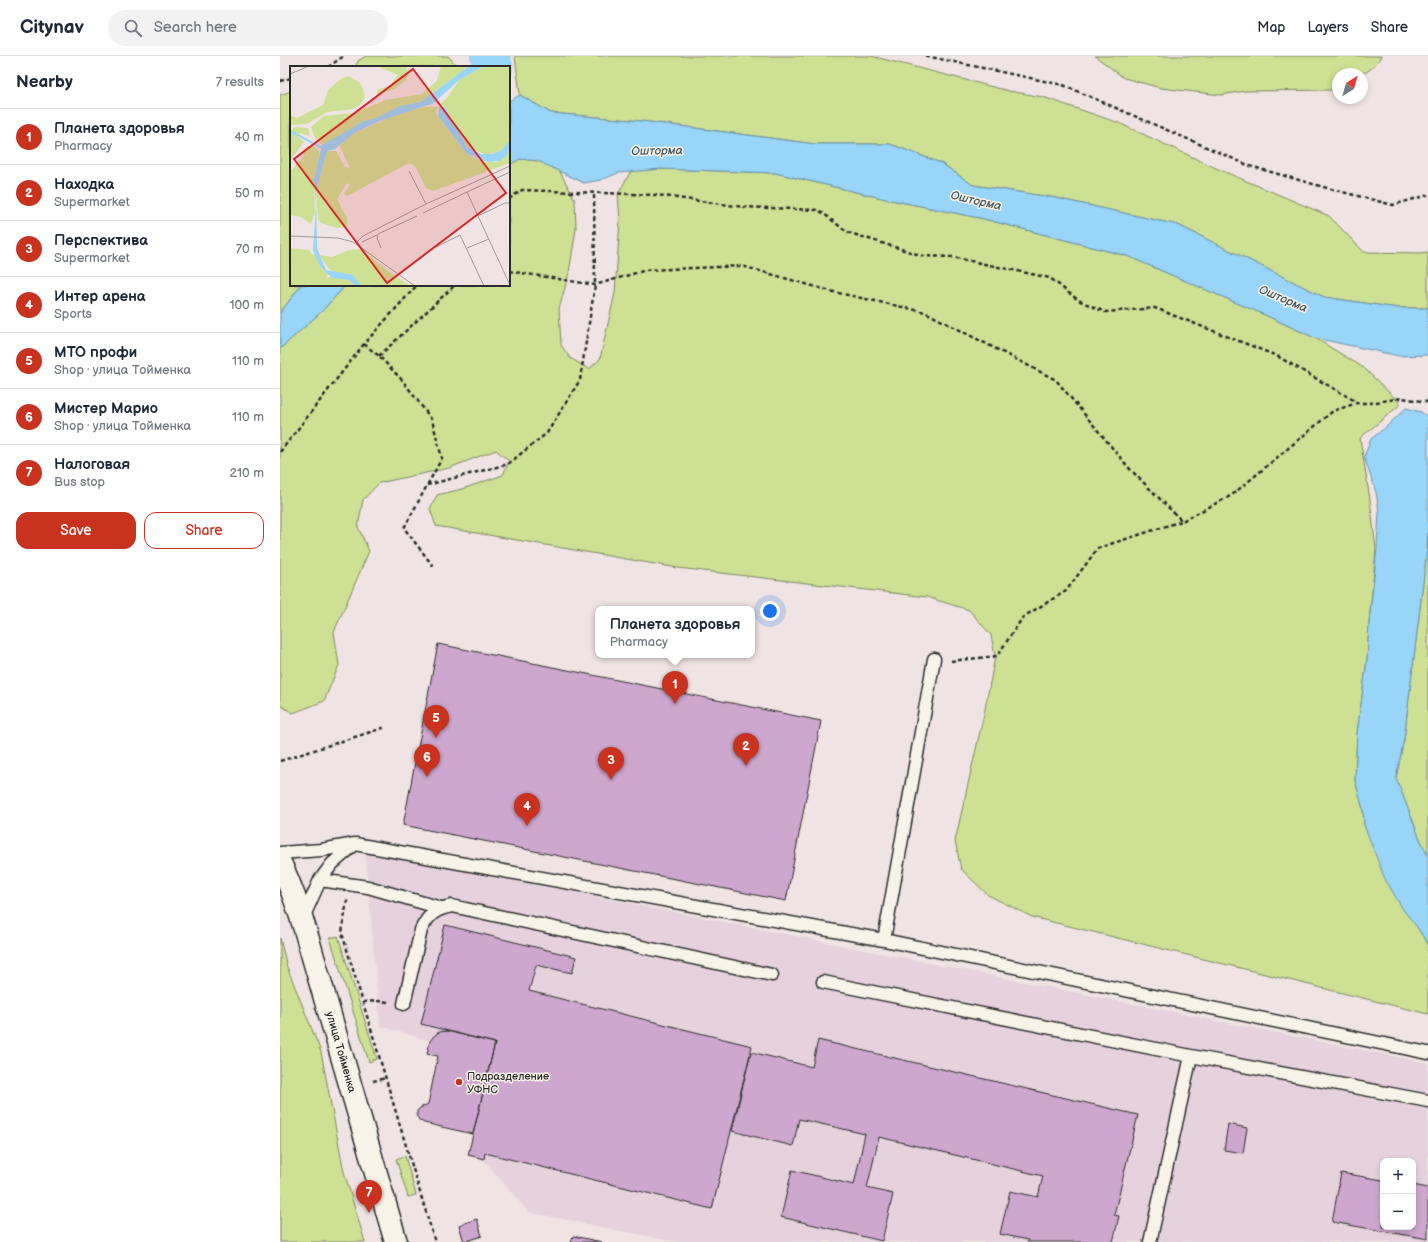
<!DOCTYPE html>
<meta charset="utf-8">
<style>
:root{--surface:#fff;--page:#f2f2f3;--text:#1f2937;--muted:#747a83;--line:#e0e1e3;--accent:#c8321e}
body{margin:0;font-family:"Balsamiq Sans",sans-serif;background:var(--page);color:var(--text)}
.controls{position:absolute;right:12px;bottom:12px;display:grid;overflow:hidden;border-radius:8px;box-shadow:0 2px 6px #0003}
.controls button{width:36px;height:36px;display:grid;place-items:center;padding:0;border:0;border-bottom:1px solid var(--line);background:var(--surface);color:var(--text);font:20px sans-serif}
.compass{position:absolute;left:1052px;top:12px;width:36px;height:36px;border-radius:50%;background:var(--surface);box-shadow:0 2px 6px #0003;rotate:37deg}
.you{position:absolute;left:490px;top:555px;width:14px;height:14px;margin:-10px;border:3px solid #fff;border-radius:50%;background:#1a73e8;box-shadow:0 0 0 6px #1a73e833}
.badge{display:grid;place-items:center;width:26px;height:26px;border-radius:50%;background:var(--accent);color:#fff;font-size:13px;font-weight:700}
.pin{position:absolute;translate:-50% -33px;filter:drop-shadow(0 1px 2px #0008)}
.pin::after{content:'';position:absolute;top:21px;width:14px;height:12px;background:inherit;clip-path:polygon(0 0,100% 0,50% 100%)}
.popup{position:absolute;left:315px;top:550px;width:160px;height:52px;box-sizing:border-box;display:grid;place-content:center;border-radius:8px;background:var(--surface);filter:drop-shadow(0 1px 3px #0005);font-size:13px;white-space:nowrap;color:var(--muted)}
.popup b{font-size:15px;color:var(--text)}
.popup::after{content:'';position:absolute;left:50%;top:100%;margin-left:-8px;border:8px solid transparent;border-top-color:var(--surface)}
.list{margin:0;padding:0;list-style:none}
h2{display:flex;justify-content:space-between;align-items:center;height:52px;margin:0;padding:0 16px;font-size:17px}
h2 small{font-size:13px;font-weight:400;color:var(--muted)}
.list li{display:grid;grid-template-columns:26px 1fr auto;gap:12px;align-items:center;box-sizing:border-box;height:56px;padding:0 16px;border-top:1px solid var(--line)}
.list b{display:block;font-size:15px;white-space:nowrap}
.list p{margin:0;font-size:13px;white-space:nowrap;color:var(--muted)}
.list em{font-size:13px;font-style:normal;color:var(--muted)}
.actions{display:flex;gap:8px;padding:12px 16px}
.actions a{flex:1;padding:9px 0;border:1px solid var(--accent);border-radius:12px;text-align:center;font-size:14px;color:var(--accent)}
.actions .main{background:var(--accent);color:#fff}
.icon{flex:none;width:22px;height:22px;fill:none;stroke:currentColor;stroke-width:2;stroke-linecap:round;stroke-linejoin:round}
.map{position:relative;flex:none;width:1148px;height:1186px;overflow:hidden}
header{display:flex;align-items:center;gap:24px;box-sizing:border-box;height:56px;padding:0 20px;background:var(--surface);border-bottom:1px solid var(--line)}
header strong{font-size:19px}
nav{display:flex;gap:22px;margin-inline-start:auto;font-size:14px}
.search{width:280px;height:36px;background:var(--page);display:flex;align-items:center;gap:10px;box-sizing:border-box;padding:0 14px;border-radius:22px;color:var(--muted);font-size:15px}
main{display:flex}
aside{flex:1;background:var(--surface)}
.map>svg:first-child{display:block}
.built{fill:#e5d2dd;fill-rule:evenodd}
.green{fill:#cee094;stroke:#7c8660}
.water{fill:#98d5f9;stroke:#6c91a7}
.lines{fill:none;stroke-linecap:round;stroke-linejoin:round}
.river{stroke:#98d5f9;stroke-width:40}
.building{fill:#cea7ce;stroke:#2b2b2b}
.lane-casing{stroke:#2b2b2b;stroke-width:15}
.secondary-casing{stroke:#2b2b2b;stroke-width:25}
.path{stroke:#2b2b2b;stroke-width:2.5;stroke-dasharray:4 3;stroke-linecap:butt}
.lane{stroke:#f7f3e8;stroke-width:12}
.secondary{stroke:#f7f3e8;stroke-width:22}
.poi-dot{fill:#c8321e;stroke:#f7f3e8;stroke-width:1.5}
.labels{text-anchor:middle;dominant-baseline:central;stroke-width:3;stroke-linejoin:round;paint-order:stroke}
.street-label{font-size:11px;fill:#2b2b2b;stroke:#f7f3e8}
.poi-label{font-size:11px;fill:#2b2b2b;stroke:#f7f3e8;text-anchor:start}
.water-label{font-size:12px;font-style:italic;fill:#46565e;stroke:#f7f3e8}
.inset-river{fill:none;stroke:#98d5f9;stroke-width:2}
.inset-road{fill:none;stroke:#a19a99;stroke-width:1}
.view{fill:#d62828;fill-opacity:0.15;stroke:#d62828;stroke-width:2}
.inset-edge{fill:none;stroke:#2b2b2b;stroke-width:2}
</style>
<header>
<strong>Citynav</strong>
<div class="search"><svg class="icon" aria-label="search" viewBox="0 0 24 24"><circle cx="10" cy="10" r="6"/><path d="M15 15l6 6"/></svg>Search here</div>
<nav><a>Map</a><a>Layers</a><a>Share</a></nav>
</header>
<main>
<aside>
<h2>Nearby<small>7 results</small></h2>
<ul class="list">
<li><span class="badge">1</span><div><b>Планета здоровья</b><p>Pharmacy</p></div><em>40 m</em></li>
<li><span class="badge">2</span><div><b>Находка</b><p>Supermarket</p></div><em>50 m</em></li>
<li><span class="badge">3</span><div><b>Перспектива</b><p>Supermarket</p></div><em>70 m</em></li>
<li><span class="badge">4</span><div><b>Интер арена</b><p>Sports</p></div><em>100 m</em></li>
<li><span class="badge">5</span><div><b>МТО профи</b><p>Shop · улица Тойменка</p></div><em>110 m</em></li>
<li><span class="badge">6</span><div><b>Мистер Марио</b><p>Shop · улица Тойменка</p></div><em>110 m</em></li>
<li><span class="badge">7</span><div><b>Налоговая</b><p>Bus stop</p></div><em>210 m</em></li>
</ul>
<div class="actions"><a class="main">Save</a><a>Share</a></div>
</aside>
<div class="map">
<svg width="1148" height="1186" viewBox="0 0 1148 1186">
<rect width="100%" height="100%" fill="#efe4e3"/>
<filter id="ink" filterUnits="userSpaceOnUse"><feTurbulence type="fractalNoise" baseFrequency=".025" numOctaves="2"/><feDisplacementMap in="SourceGraphic" scale="8" xChannelSelector="R" yChannelSelector="G"/><feConvolveMatrix kernelMatrix="1 2 1 2 8 2 1 2 1" color-interpolation-filters="sRGB"/></filter>
<g filter="url(#ink)">
<path class="built" d="M 85,794 L 1148,1007 L 1148,1186 L 396,1186 L 248,1156 L 203,1103 L 188,1099 L 215,987 L 167,975 L 159,976 L 153,981 L 150,985 L 100,970 ZM 1103,1105 L 1133,1105 L 1133,1171 L 1103,1171 Z"/>
<path class="green" d="M 86,0 L 168,0 L 178,11 L 75,11 L 78,5 Z
M 235,0 L 591,0 L 729,35 L 763,41 L 839,67 L 938,113 L 1049,160 L 1084,196 L 1140,197 L 1148,196 L 1148,252 L 1118,252 L 1044,241 L 898,169 L 776,142 L 693,129 L 661,107 L 610,88 L 535,88 L 362,65 L 271,57 L 240,39 Z
M 815,0 L 1101,0 C 1088,21 1081,18 1058,18 L 1058,32 L 1054,34 L 965,35 L 941,39 L 881,32 L 844,22 Z
M 11,35 L 11,229 L 21,229 L 0,257 L 0,39 Z
M 240,103 L 258,105 L 279,114 L 295,144 L 296,173 L 289,217 L 279,253 L 281,289 L 290,302 L 309,313 L 320,303 L 335,237 L 340,165 L 338,138 L 351,115 L 381,113 L 495,117 L 606,143 L 704,163 L 847,200 L 985,259 L 1035,282 L 1084,312 L 1121,348 L 1080,382 L 1090,444 L 1096,493 L 1089,567 L 1087,604 L 1077,677 L 1075,724 L 1083,753 L 1084,769 L 1137,871 L 1148,888 L 1148,958 L 752,861 L 708,839 L 681,813 L 675,785 L 704,658 L 715,601 L 711,579 L 689,554 L 647,541 L 398,512 L 156,470 L 150,453 L 157,439 L 182,433 L 223,419 L 229,405 L 216,394 L 169,412 L 99,427 L 83,444 L 78,471 L 89,495 L 54,576 L 59,609 L 44,645 L 13,657 L 0,649 L 0,293 L 41,256 L 66,229 L 229,229 L 229,109 Z
M 1148,467 L 1148,800 L 1139,781 L 1116,722 L 1124,683 L 1147,494 Z
M 58,880 L 97,1003 L 89,1006 L 50,882 Z
M 0,882 L 7,911 L 41,996 L 64,1116 L 85,1186 L 0,1186 Z
M 125,1100 L 136,1139 L 128,1141 L 116,1103 Z"/>
<path class="water" d="M 240,39 L 271,57 L 362,65 L 535,88 L 610,88 L 661,107 L 693,129 L 776,142 L 898,169 L 1044,241 L 1118,252 L 1148,252 L 1148,299 L 1119,300 L 1035,282 L 985,259 L 847,200 L 704,163 L 606,143 L 495,117 L 381,113 L 338,117 L 321,124 L 304,127 L 258,105 L 240,103 L 229,109 L 229,45 Z
M 21,229 L 66,229 L 41,256 L 0,293 L 0,257 Z
M 1126,352 L 1141,356 L 1148,361 L 1148,467 L 1147,494 L 1124,683 L 1116,722 L 1139,781 L 1148,800 L 1148,888 L 1137,871 L 1124,855 L 1105,823 L 1084,769 L 1083,753 L 1075,724 L 1077,677 L 1087,604 L 1089,567 L 1097,492 L 1099,455 L 1096,436 L 1084,401 L 1091,383 L 1106,371 Z"/>
<g class="lines">
<path class="river" d="M 210,0 L 213,11"/>
</g>
<path class="building" d="M 158,588 L 541,665 L 506,845 L 123,769 Z
M 165,869 L 296,901 L 292,917 L 256,909 L 249,935 L 472,990 L 432,1153 L 205,1097 L 204,1103 L 188,1099 L 215,987 L 141,968 Z
M 167,975 L 215,987 L 193,1078 L 144,1067 L 139,1064 L 137,1060 L 137,1055 L 140,1052 L 148,1048 L 158,1000 L 147,998 L 150,985 L 153,981 L 159,976 Z
M 538,984 L 858,1059 L 834,1159 L 839,1160 L 833,1186 L 747,1186 L 748,1184 L 720,1178 L 730,1135 L 758,1141 L 763,1120 L 599,1081 L 587,1132 L 613,1138 L 602,1185 L 501,1161 L 512,1114 L 574,1129 L 585,1078 L 519,1063 L 513,1090 L 452,1075 L 471,996 L 532,1011 Z
M 948,1068 L 967,1072 L 963,1097 L 944,1094 Z
M 1061,1117 L 1103,1124 L 1103,1171 L 1133,1171 L 1133,1129 L 1148,1132 L 1148,1183 L 1052,1166 Z
M 197,1163 L 202,1180 L 184,1186 L 179,1169 Z
M 293,1180 L 322,1186 L 291,1186 Z"/>
<g class="lines">
<defs>
<path id="lane" d="M 0,797 L 41,794 L 75,788 L 604,884 L 1148,997
M 40,824 L 88,831 L 161,852
M 23,862 L 40,824 L 52,808 L 75,788
M 604,884 L 654,603
M 543,926 L 911,1000 L 870,1186
M 124,948 L 141,874 C 148,859 155,853 172,850 L 492,919
M 911,1000 L 1148,1045"/>
<path id="secondary" d="M 0,807 C 15,838 24,868 33,901 L 116,1186"/>
</defs>
<use href="#lane" class="lane-casing"/>
<use href="#secondary" class="secondary-casing"/>
<path class="path" d="M 646,0 L 783,29 L 970,110 L 1047,132 L 1113,149 L 1148,139
M 48,11 L 64,0
M 0,25 L 11,22
M 229,143 L 242,134 L 376,139 L 463,151 L 539,154 L 567,176 L 643,200 L 672,201 L 770,222 L 798,244 L 825,256 L 875,252 L 997,300 L 1077,346
M 229,215 L 315,229 L 366,214 L 462,210 L 554,236 L 645,256 L 776,324 L 849,412 L 902,465 L 952,439 L 1053,355 L 1077,347 L 1090,347 L 1122,342 L 1148,346
M 84,288 L 99,300 L 123,325 L 152,364 L 162,402 L 124,472 L 153,510
M 99,300 L 175,229
M 0,396 L 84,288 L 137,229
M 147,429 L 228,408 L 267,377 L 300,324 L 315,229 L 314,137
M 671,605 L 717,600 L 743,561 L 786,535 L 818,492 L 902,465
M 0,705 L 106,671
M 67,844 L 62,877 L 155,1186
M 83,946 L 98,945 L 108,946
M 93,1025 L 106,1022"/>
<use href="#lane" class="lane"/>
<use href="#secondary" class="secondary"/>
</g>
</g>
<circle class="poi-dot" cx="179" cy="1026" r="4"/>
<g class="labels">
<g class="street-label">
<text transform="translate(61 996) rotate(74)">улица Тойменка</text>
</g>
<g class="poi-label">
<text x="187" y="1020">Подразделение<tspan x="187" dy="13">УФНС</tspan></text>
</g>
<g class="water-label">
<text transform="translate(377 95) rotate(-1)">Ошторма</text>
<text transform="translate(696 145) rotate(13)">Ошторма</text>
<text transform="translate(1003 243) rotate(23)">Ошторма</text>
</g>
</g>
<g transform="translate(10 10)">
<rect width="220" height="220" fill="#efe4e3"/>
<path d="M 86,0 L 116,0 L 119,8 L 116,14 L 105,23 L 87,29 L 87,24 L 101,19 L 108,9 ZM 151,0 L 179,0 L 131,36 L 110,40 L 86,52 L 74,55 L 36,78 L 32,79 L 25,72 L 21,61 L 34,50 L 64,47 L 96,34 L 132,28 L 147,15 ZM 194,0 L 220,0 L 220,74 L 212,84 L 197,89 L 177,81 L 155,41 L 150,38 L 158,31 L 169,14 ZM 59,10 L 70,17 L 73,23 L 75,31 L 70,39 L 63,43 L 37,46 L 17,58 L 0,59 L 0,49 L 7,52 L 33,39 L 38,24 L 52,12 ZM 134,41 L 148,41 L 146,48 L 177,88 L 193,96 L 206,96 L 212,93 L 220,84 L 220,97 L 143,125 L 136,122 L 125,100 L 119,97 L 57,130 L 54,127 L 60,119 L 57,117 L 47,133 L 57,152 L 57,161 L 47,162 L 31,157 L 28,153 L 26,125 L 37,85 L 46,85 L 55,101 L 60,102 L 50,81 L 52,75 L 64,67 L 108,48 ZM 5,61 L 18,62 L 20,70 L 10,67 L 5,69 L 14,76 L 0,95 L 0,65 ZM 18,80 L 23,80 L 30,86 L 24,112 L 25,147 L 21,158 L 11,151 L 0,149 L 0,106 L 13,91 L 14,84 ZM 0,182 L 19,184 L 21,188 L 26,188 L 30,200 L 38,208 L 36,213 L 39,211 L 59,214 L 66,220 L 0,220 ZM 71,183 L 98,205 L 120,220 L 71,220 L 39,203 L 29,189 L 42,191 L 59,184 Z" fill="#cee094"/>
<path d="M 179,0 L 194,0 L 169,14 L 144,37 L 90,55 L 64,67 L 45,83 L 37,85 L 26,125 L 27,182 L 36,204 L 63,209 L 71,220 L 66,220 L 59,214 L 42,212 L 30,200 L 23,184 L 26,138 L 24,112 L 32,79 L 74,55 L 86,52 L 110,40 L 131,36 ZM 149,41 L 155,41 L 177,81 L 191,88 L 202,88 L 212,84 L 220,74 L 218,88 L 210,95 L 198,96 L 177,88 L 148,50 Z" fill="#98d5f9"/>
<path class="inset-river" d="M 0,65 L 34,83"/>
<path class="inset-road" d="M 0,8 L 19,0M 119,105 L 136,138M 177,126 L 220,106M 220,137 L 215,137 L 188,150 L 220,219M 133,147 L 177,126 L 188,150M 0,170 L 48,172 L 63,176 L 125,220M 72,176 L 87,169M 66,177 L 73,170 L 136,138 L 220,100M 146,181 L 170,169 L 194,220M 91,182 L 87,172 L 88,168 L 127,150M 177,182 L 199,173"/>
<path class="view" d="M 123,3 L 216,127 L 97,217 L 4,93 Z"/>
<rect width="220" height="220" class="inset-edge"/>
</g>
</svg>
<div class="controls">
<button>+</button>
<button>−</button>
</div>
<svg class="compass" viewBox="-18 -18 36 36"><path d="M0-13l5 13h-10z" fill="#e53935"/><path d="M0 13l5-13h-10z" fill="#747a83"/></svg>
<div class="you"></div>
<div class="pin badge" style="left:395px;top:648px">1</div>
<div class="popup"><b>Планета здоровья</b>Pharmacy</div>
<div class="pin badge" style="left:466px;top:710px">2</div>
<div class="pin badge" style="left:331px;top:724px">3</div>
<div class="pin badge" style="left:247px;top:770px">4</div>
<div class="pin badge" style="left:156px;top:682px">5</div>
<div class="pin badge" style="left:147px;top:721px">6</div>
<div class="pin badge" style="left:89px;top:1157px">7</div>
</div>
</main>
